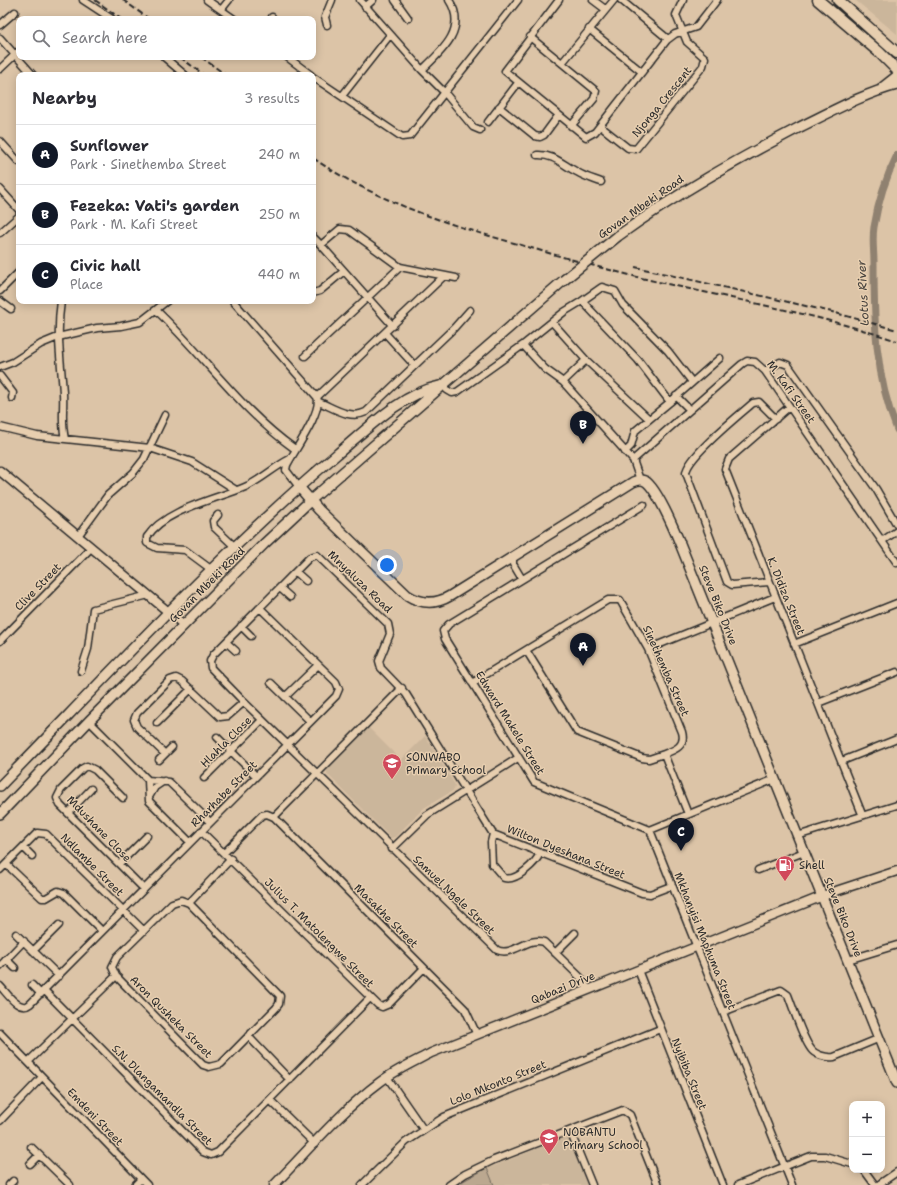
<!DOCTYPE html>
<meta charset="utf-8">
<style>
:root{--surface:#fff;--page:#f2f2f3;--text:#2b2b33;--muted:#7c7c81;--line:#e1e1e2;--accent:#111827}
body{margin:0;font-family:"Shantell Sans",sans-serif;background:var(--page);color:var(--text)}
.controls{position:absolute;right:12px;bottom:12px;display:grid;overflow:hidden;border-radius:8px;box-shadow:0 2px 10px #0003}
.controls button{width:36px;height:36px;display:grid;place-items:center;padding:0;border:0;border-bottom:1px solid var(--line);background:var(--surface);color:var(--text);font:20px sans-serif}
.you{position:absolute;left:387px;top:565px;width:14px;height:14px;margin:-10px;border:3px solid #fff;border-radius:50%;background:#1a73e8;box-shadow:0 0 0 6px #1a73e833}
.badge{display:grid;place-items:center;width:26px;height:26px;border-radius:50%;background:var(--accent);color:#fff;font-size:13px;font-weight:700}
.pin{position:absolute;translate:-50% -33px;filter:drop-shadow(0 1px 2px #0008)}
.pin::after{content:'';position:absolute;top:21px;width:14px;height:12px;background:inherit;clip-path:polygon(0 0,100% 0,50% 100%)}
.list{margin:0;padding:0;list-style:none}
h2{display:flex;justify-content:space-between;align-items:center;height:52px;margin:0;padding:0 16px;font-size:17px}
h2 small{font-size:13px;font-weight:400;color:var(--muted)}
.list li{display:grid;grid-template-columns:26px 1fr auto;gap:12px;align-items:center;box-sizing:border-box;height:60px;padding:0 16px;border-top:1px solid var(--line)}
.list b{display:block;font-size:15px;white-space:nowrap}
.list p{margin:0;font-size:13px;white-space:nowrap;color:var(--muted)}
.list em{font-size:13px;font-style:normal;color:var(--muted)}
.icon{flex:none;width:22px;height:22px;fill:none;stroke:currentColor;stroke-width:2;stroke-linecap:round;stroke-linejoin:round}
.map{position:relative;flex:none;width:897px;height:1185px;overflow:hidden}
.search{position:absolute;background:var(--surface);box-shadow:0 2px 10px #0003;left:16px;top:16px;width:300px;height:44px;display:flex;align-items:center;gap:10px;box-sizing:border-box;padding:0 14px;border-radius:8px;color:var(--muted);font-size:15px}
.panel{position:absolute;background:var(--surface);box-shadow:0 2px 10px #0003;left:16px;top:72px;width:300px;height:232px;border-radius:8px}
.map>svg:first-child{display:block}
.built{fill:#cbb69b}
.green{fill:#bba890;stroke:#736a5e}
.lines{fill:none;stroke-linecap:round;stroke-linejoin:round}
.canal{stroke:#8f8170;stroke-width:7}
.minor-casing{stroke:#2b2b2b;stroke-width:9}
.tertiary-casing{stroke:#2b2b2b;stroke-width:11}
.secondary-casing{stroke:#2b2b2b;stroke-width:12}
.primary-casing{stroke:#2b2b2b;stroke-width:13}
.minor{stroke:#e7ceaf;stroke-width:6}
.tertiary{stroke:#e7ceaf;stroke-width:8}
.secondary{stroke:#e7ceaf;stroke-width:9}
.primary{stroke:#e7ceaf;stroke-width:10}
.rail{stroke:#2b2b2b;stroke-width:2;stroke-dasharray:6 3;stroke-linecap:butt}
.secondary-bridge-casing{stroke:#2b2b2b;stroke-width:12;stroke-linecap:butt}
.secondary-bridge{stroke:#e7ceaf;stroke-width:9}
.labels{text-anchor:middle;dominant-baseline:central;stroke-width:3;stroke-linejoin:round;paint-order:stroke}
.street-label{font-size:11px;fill:#2b2b2b;stroke:#e7ceaf}
.poi-label{font-size:11px;fill:#2b2b2b;stroke:#e7ceaf;text-anchor:start}
.water-label{font-size:12px;font-style:italic;fill:#44403c;stroke:#e7ceaf}
</style>
<div class="map">
<svg width="897" height="1185" viewBox="0 0 897 1185">
<rect width="100%" height="100%" fill="#dcc4a7"/>
<filter id="ink" filterUnits="userSpaceOnUse"><feTurbulence type="fractalNoise" baseFrequency=".025" numOctaves="2"/><feDisplacementMap in="SourceGraphic" scale="8" xChannelSelector="R" yChannelSelector="G"/><feConvolveMatrix kernelMatrix="1 2 1 2 8 2 1 2 1" color-interpolation-filters="sRGB"/></filter>
<g filter="url(#ink)">
<path class="built" d="M 855,0 L 897,0 L 897,34 Z
M 367,726 L 401,760 L 425,736 L 455,785 L 454,790 L 424,808 L 395,837 L 391,838 L 327,774 L 327,766 Z
M 563,1138 L 570,1140 L 587,1185 L 494,1185 L 487,1169 Z"/>
<path class="green" d="M 487,1168 L 494,1185 L 456,1185 Z"/>
<g class="lines">
<path class="canal" d="M 897,155 C 886,177 878,202 874,227 C 872,239 874,251 874,263 C 874,321 875,376 897,430"/>
<defs>
<path id="minor" d="M 83,0 L 112,19
M 207,0 L 234,19
M 360,0 L 422,70 L 445,93 L 473,127 L 480,130
M 395,0 L 408,18
M 559,0 L 505,71 L 586,137 L 595,132 L 667,40 L 675,34 L 696,27 L 717,0
M 593,0 L 605,9
M 621,0 L 668,39
M 365,7 L 373,0
M 221,10 L 229,0
M 272,19 L 272,17
M 0,25 L 15,12
M 327,25 L 325,17 L 332,0
M 589,29 L 642,72
M 530,37 L 596,91 L 594,99 L 571,126
M 0,38 L 33,75
M 164,57 L 185,75
M 287,57 L 311,75
M 562,63 L 614,0
M 0,69 L 19,51
M 422,70 C 442,51 468,29 449,0
M 313,77 L 402,137 L 410,136 L 518,0
M 342,96 L 390,35
M 499,107 L 535,136 L 540,137 L 544,135 L 558,116
M 488,122 L 518,83
M 600,126 L 628,148 L 636,149 L 703,66 L 705,58 L 687,42 L 676,15 L 683,0
M 0,141 L 19,162
M 537,155 C 554,154 563,165 577,172 C 585,177 593,179 601,182
M 0,189 L 19,210
M 0,233 L 19,216
M 313,237 L 321,245
M 0,291 L 19,272
M 313,293 L 320,291 L 344,271
M 0,301 L 11,309
M 61,301 C 56,334 61,360 63,393 C 64,411 61,421 65,439
M 233,301 L 317,397 C 323,411 294,451 287,465 L 286,470 L 299,487
M 582,301 L 564,312 L 523,345 L 545,369 L 563,382 L 633,460
M 156,310 C 204,355 241,411 295,449
M 552,322 L 586,360 L 649,419
M 393,326 L 321,245 L 340,229 L 349,230 L 400,267 L 456,278
M 385,333 L 414,365
M 305,356 L 400,267
M 0,367 L 13,362 L 41,344 L 58,337 L 97,328 L 121,326 L 140,322 L 167,301
M 765,371 L 780,362 L 788,365 L 876,489 L 897,525
M 0,376 L 13,393 L 12,398
M 563,382 L 586,360
M 692,382 L 668,351 L 623,305 L 615,291 L 602,287 L 582,301 L 638,360 L 670,402 L 720,358
M 447,390 L 452,393 L 457,392 L 523,345
M 676,396 L 690,410
M 317,397 L 444,276
M 319,402 C 334,408 350,420 366,412 L 454,328 L 470,310
M 789,407 L 729,459 L 725,469 L 862,814
M 0,427 L 37,436 L 150,448 L 192,462 L 236,490
M 625,452 L 631,446 L 635,431 L 670,402
M 640,480 L 633,460 L 742,364 L 747,361 L 755,362 L 765,371 L 897,563
M 644,505 L 449,624 L 443,631 L 445,639 L 534,782 L 650,830
M 218,515 L 213,521 L 214,527 L 235,547
M 78,536 L 108,495 L 133,473 L 144,459 L 165,415
M 882,541 L 897,531
M 513,557 L 513,564 L 522,579
M 212,570 L 185,550 L 157,548 L 147,543 L 147,537 C 165,509 217,499 245,487 C 261,480 274,467 290,459
M 296,572 L 306,581
M 769,582 L 732,585 L 727,582 L 686,473 C 687,457 739,415 753,403 L 759,402 L 776,419
M 280,588 L 290,597
M 241,626 L 251,636
M 0,641 L 91,548
M 226,642 L 236,651
M 794,644 L 897,603
M 648,649 L 775,597
M 526,650 L 577,732 L 642,758 L 649,759 L 664,754
M 81,671 L 88,649 L 93,609 L 149,595
M 271,683 L 310,721
M 472,683 L 608,600 L 620,600 L 648,649 L 682,732 C 686,746 675,750 664,754 L 688,814
M 285,697 L 318,665
M 818,703 L 897,672
M 89,721 L 148,780 L 169,782 L 210,822
M 157,723 L 191,689
M 217,737 L 256,776
M 165,754 L 137,727 L 134,720 L 137,713 L 170,680 L 176,678 L 182,681 L 220,717 L 228,716 L 244,702
M 159,760 L 172,747
M 842,761 L 897,739
M 204,778 L 262,720
M 148,780 L 149,801 L 190,842
M 149,797 L 155,787 L 164,781
M 123,798 L 95,770 L 87,766 L 83,768 L 61,790 L 57,798 L 60,805 L 144,889
M 68,813 L 91,789
M 274,817 L 402,688
M 650,830 L 792,1185
M 650,830 L 775,779
M 201,831 L 378,1005 L 382,1007 L 389,1004 L 424,968
M 493,834 L 491,842 L 492,864 L 504,878 C 516,882 536,863 540,853
M 797,836 L 897,805
M 23,847 L 32,856
M 392,849 L 427,815 L 518,758
M 224,853 L 262,815 L 267,814 L 274,817 L 465,1009 L 477,1035
M 6,864 L 42,898 L 46,898 L 58,891 L 64,893 L 102,931
M 119,864 L 147,836
M 0,870 L 37,833 L 46,834 L 144,931
M 758,870 L 804,852
M 181,900 L 189,903 L 280,996 L 279,1004 L 276,1008 L 221,1064 L 209,1067 L 203,1065 L 116,976 L 112,967 L 117,957 L 172,903 Z
M 189,903 L 231,859
M 16,934 L 59,976
M 33,951 L 59,925
M 555,953 L 575,933
M 6,959 L 15,968
M 848,960 L 897,945
M 0,966 L 24,941
M 638,970 L 723,1185
M 32,985 L 41,994
M 0,986 C 7,993 19,1013 30,1004 L 336,696 L 339,689 L 336,682 L 260,608
M 44,990 L 203,1152 L 211,1155 L 218,1152 L 370,998
M 589,990 L 580,977 L 544,942 C 528,936 513,957 497,950 L 244,702 L 211,668 L 210,661 L 213,655 L 310,557 L 317,555 L 388,624 L 390,634 L 379,661 L 381,668 L 406,694 L 493,834 L 642,893 L 650,894 L 671,886
M 723,1012 L 781,990 L 788,995 C 794,1010 802,1037 811,1049 C 815,1055 826,1058 834,1057 L 880,1038
M 0,1033 L 147,1185
M 248,1036 L 290,1080
M 28,1062 L 116,976
M 387,1077 L 423,1129
M 270,1100 L 315,1144
M 0,1121 L 42,1077
M 570,1131 L 592,1185
M 31,1147 L 70,1185
M 30,1164 L 39,1155
M 864,1170 L 875,1185
M 9,1185 L 13,1181
M 135,1185 L 141,1179
M 362,1185 L 406,1142 L 444,1117 L 660,1029
M 449,1185 L 465,1174 L 494,1160 L 623,1110 L 630,1115 L 658,1185
M 738,1185 L 811,1156 L 825,1156 L 852,1164
M 878,1185 L 897,1172"/>
<path id="tertiary" d="M 0,471 L 184,625
M 274,1185 C 308,1150 341,1111 380,1082 C 396,1070 414,1062 431,1053 L 833,892 L 897,871"/>
<path id="secondary" d="M 883,87 L 897,76
M 618,236 C 676,194 737,160 800,127 C 831,112 863,94 897,85
M 299,487 L 319,510 L 407,595 C 421,604 435,605 450,596 L 633,482 C 638,480 641,479 645,481 C 656,487 674,529 679,541 L 897,1083
M 0,786 C 109,674 216,557 336,455 C 366,430 401,394 440,386
M 0,814 L 89,721 L 264,544 L 311,500 L 564,280"/>
<path id="primary" d="M 818,0 L 879,52 L 897,70
M 838,0 L 897,53"/>
</defs>
<use href="#minor" class="minor-casing"/>
<use href="#tertiary" class="tertiary-casing"/>
<use href="#secondary" class="secondary-casing"/>
<use href="#primary" class="primary-casing"/>
<use href="#minor" class="minor"/>
<use href="#tertiary" class="tertiary"/>
<use href="#secondary" class="secondary"/>
<use href="#primary" class="primary"/>
<path class="rail" d="M 95,0 L 121,19
M 123,0 L 149,19
M 180,57 L 204,75
M 201,57 L 226,75
M 313,158 C 374,200 443,223 514,243 C 563,257 613,272 663,283 C 742,301 821,315 897,341
M 635,267 L 832,312 L 897,330"/>
<defs>
<path id="secondary-bridge" d="M 564,280 L 618,236"/>
</defs>
<use href="#secondary-bridge" class="secondary-bridge-casing"/>
<use href="#secondary-bridge" class="secondary-bridge"/>
</g>
</g>
<defs>
<symbol id="school-pin" viewBox="-11 -11 22 30"><path d="M0 17L-7.5 6A9.5 9.5 0 1 1 7.5 6Z" fill="#d1495b" stroke="#e7ceaf"/><path d="M0-5L7-2L0 1L-7-2ZM-4 1L0 2.5L4 1V4Q0 6-4 4Z" fill="#fff"/></symbol>
<symbol id="fuel-pin" viewBox="-11 -11 22 30"><path d="M0 17L-7.5 6A9.5 9.5 0 1 1 7.5 6Z" fill="#d1495b" stroke="#e7ceaf"/><path d="M-5.5-6h7V0h2V4h1.3V-2.5L3-4.5l.8-.8L6-3V5H2.5V1h-1V6h-7ZM-4.2-4.7v3.2H.2V-4.7Z" fill="#fff"/></symbol>
</defs>
<g fill-rule="evenodd">
<use href="#school-pin" x="381" y="752" width="22" height="30"/>
<use href="#fuel-pin" x="774" y="854" width="22" height="30"/>
<use href="#school-pin" x="538" y="1127" width="22" height="30"/>
</g>
<g class="labels">
<g class="street-label">
<text transform="translate(662 102) rotate(-51)">Njonga Crescent</text>
<text transform="translate(641 207) rotate(-35)">Govan Mbeki Road</text>
<text transform="translate(791 392) rotate(54)">M. Kafi Street</text>
<text transform="translate(360 582) rotate(44)">Mnyaluza Road</text>
<text transform="translate(207 585) rotate(-45)">Govan Mbeki Road</text>
<text transform="translate(38 587) rotate(-46)">Clive Street</text>
<text transform="translate(786 596) rotate(68)">K. Didiza Street</text>
<text transform="translate(718 605) rotate(68)">Steve Biko Drive</text>
<text transform="translate(666 671) rotate(66)">Sinethemba Street</text>
<text transform="translate(510 723) rotate(58)">Edward Makele Street</text>
<text transform="translate(226 742) rotate(-45)">Hlahla Close</text>
<text transform="translate(224 794) rotate(-45)">Rharhabe Street</text>
<text transform="translate(99 829) rotate(46)">Mdushane Close</text>
<text transform="translate(566 852) rotate(22)">Wilton Dyeshana Street</text>
<text transform="translate(92 865) rotate(45)">Ndlambe Street</text>
<text transform="translate(454 895) rotate(44)">Samuel Ngele Street</text>
<text transform="translate(386 916) rotate(45)">Masakhe Street</text>
<text transform="translate(843 917) rotate(68)">Steve Biko Drive</text>
<text transform="translate(319 933) rotate(45)">Julius T. Matolengwe Street</text>
<text transform="translate(705 941) rotate(68)">Mkhanyisi Maphuma Street</text>
<text transform="translate(563 988) rotate(-22)">Qabazi Drive</text>
<text transform="translate(171 1017) rotate(45)">Aron Qusheka Street</text>
<text transform="translate(689 1074) rotate(68)">Nyibiba Street</text>
<text transform="translate(498 1083) rotate(-22)">Lolo Mkonto Street</text>
<text transform="translate(162 1095) rotate(45)">S.N. Dlangamandla Street</text>
<text transform="translate(95 1117) rotate(46)">Emdeni Street</text>
</g>
<g class="poi-label">
<text x="406" y="757">SONWABO<tspan x="406" dy="13">Primary School</tspan></text>
<text x="799" y="865">Shell</text>
<text x="563" y="1132">NOBANTU<tspan x="563" dy="13">Primary School</tspan></text>
</g>
<g class="water-label">
<text transform="translate(863 293) rotate(-93)">Lotus River</text>
</g>
</g>
</svg>
<div class="controls">
<button>+</button>
<button>−</button>
</div>
<div class="you"></div>
<div class="pin badge" style="left:583px;top:666px">A</div>
<div class="pin badge" style="left:583px;top:444px">B</div>
<div class="pin badge" style="left:681px;top:851px">C</div>
<div class="search"><svg class="icon" aria-label="search" viewBox="0 0 24 24"><circle cx="10" cy="10" r="6"/><path d="M15 15l6 6"/></svg>Search here</div>
<section class="panel">
<h2>Nearby<small>3 results</small></h2>
<ul class="list">
<li><span class="badge">A</span><div><b>Sunflower</b><p>Park · Sinethemba Street</p></div><em>240 m</em></li>
<li><span class="badge">B</span><div><b>Fezeka: Vati's garden</b><p>Park · M. Kafi Street</p></div><em>250 m</em></li>
<li><span class="badge">C</span><div><b>Civic hall</b><p>Place</p></div><em>440 m</em></li>
</ul>
</section>
</div>
